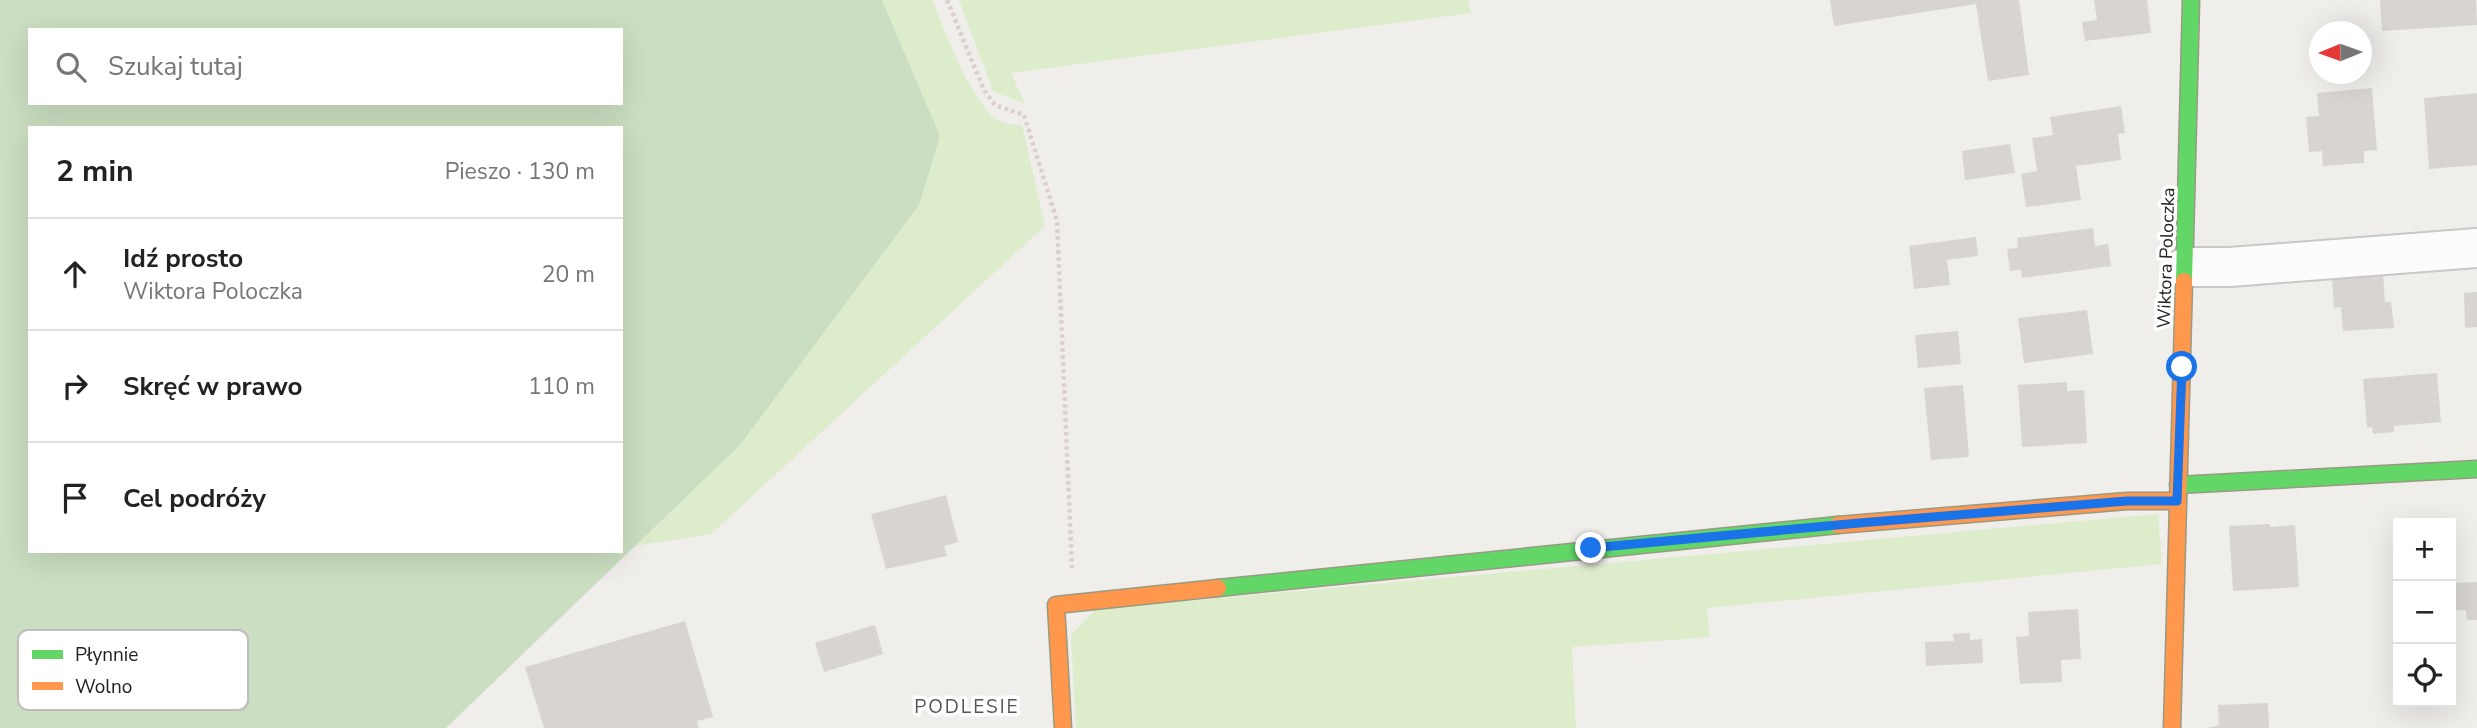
<!DOCTYPE html>
<html lang="pl">
<meta charset="utf-8">
<style>
:root{--surface:#fff;--page:#f2f2f2;--text:#222;--muted:#767676;--line:#e0e0e0}
body{margin:0;font-family:"Nunito Sans",sans-serif;background:var(--page);color:var(--text)}
.controls{position:absolute;right:21px;bottom:21px;display:grid;overflow:hidden;border-radius:0px;box-shadow:0 7px 28px #0002}
.controls button{width:63px;height:63px;display:grid;place-items:center;padding:0;border:0;border-bottom:2px solid var(--line);background:var(--surface);color:var(--text);font:35px sans-serif}
.compass{position:absolute;left:2309px;top:21px;width:63px;height:63px;border-radius:50%;background:var(--surface);box-shadow:0 7px 28px #0002;rotate:269deg}
.stop{position:absolute;width:21px;height:21px;margin:-16px;border:5px solid #1a73e8;border-radius:50%;background:#fff}
.stop.end{background:#1a73e8;border-color:#fff;box-shadow:0 2px 7px #0008}
.list{margin:0;padding:0;list-style:none}
h2{display:flex;justify-content:space-between;align-items:center;height:91px;margin:0;padding:0 28px;font-size:30px}
h2 small{font-size:23px;font-weight:400;color:var(--muted)}
.list li{display:grid;grid-template-columns:46px 1fr auto;gap:21px;align-items:center;box-sizing:border-box;height:112px;padding:0 28px;border-top:2px solid var(--line)}
.list b{display:block;font-size:26px;white-space:nowrap}
.list p{margin:0;font-size:23px;white-space:nowrap;color:var(--muted)}
.list em{font-size:23px;font-style:normal;color:var(--muted)}
.icon{flex:none;width:38px;height:38px;fill:none;stroke:currentColor;stroke-width:2;stroke-linecap:round;stroke-linejoin:round}
.map{position:relative;flex:none;width:2477px;height:728px;overflow:hidden}
.search{position:absolute;background:var(--surface);box-shadow:0 7px 28px #0002;left:28px;top:28px;width:595px;height:77px;display:flex;align-items:center;gap:18px;box-sizing:border-box;padding:0 24px;border-radius:0px;color:var(--muted);font-size:26px}
.panel{position:absolute;background:var(--surface);box-shadow:0 7px 28px #0002;left:28px;top:126px;width:595px;height:427px;border-radius:0px}
.map>svg:first-child{display:block}
.grass{fill:#ddeccb}
.forest{fill:#cbdec1;fill-rule:evenodd}
.building{fill:#d7d4d2}
.lines{fill:none;stroke-linecap:round;stroke-linejoin:round}
.street-casing{stroke:#c9c8c7;stroke-width:42}
.fast-casing{stroke:#999a82;stroke-width:19}
.slow-casing{stroke:#999a82;stroke-width:19}
.path{stroke:#dccecd;stroke-width:4.5;stroke-dasharray:3.5 3.5;stroke-linecap:butt}
.street{stroke:#fdfcfc;stroke-width:38}
.fast{stroke:#63d668;stroke-width:16}
.slow{stroke:#ff974d;stroke-width:16}
.route{stroke:#1a73e8;stroke-width:9}
.labels{text-anchor:middle;dominant-baseline:central;stroke-width:7;stroke-linejoin:round;paint-order:stroke}
.street-label{font-size:18px;fill:#222;stroke:#fff}
.neighbourhood-label{font-size:19px;letter-spacing:2px;fill:#555;stroke:#fff}
.key{fill:#fff;stroke:#bdbdbd;stroke-width:2}
.key-label{font-size:19px;fill:#222}
</style>
<div class="map">
<svg width="2477" height="728" viewBox="0 0 2477 728">
<rect width="100%" height="100%" fill="#f0eeeb"/>
<path class="grass" d="M 882,0 L 932,0 C 944,28 975,115 1005,123 C 1010,125 1017,124 1022,125 L 1045,226 L 711,534 L 635,546 L 740,445 L 940,136 Z
M 959,0 L 1468,0 L 1471,13 L 1011,73 L 1025,104 L 993,91 Z
M 2158,514 L 2162,564 L 1707,608 L 1710,637 L 1572,647 L 1576,728 L 1076,728 L 1071,635 L 1096,609 Z"/>
<path class="forest" d="M 0,0 L 882,0 L 940,136 L 919,205 L 740,445 L 446,728 L 0,728 ZM 30,30 L 621,30 L 621,103 L 30,103 ZM 30,128 L 621,128 L 621,551 L 30,551 Z"/>
<path class="building" d="M 1830,0 L 2019,0 L 2029,75 L 1988,81 L 1976,4 L 1834,26 Z
M 2094,0 L 2147,0 L 2151,33 L 2085,41 L 2082,22 L 2097,20 Z
M 2380,0 L 2476,0 L 2477,25 L 2382,31 Z
M 2372,88 L 2377,150 L 2364,151 L 2364,163 L 2323,166 L 2322,151 L 2309,152 L 2306,117 L 2319,116 L 2317,93 Z
M 2477,93 L 2477,165 L 2429,169 L 2424,98 Z
M 2121,106 L 2125,133 L 2118,134 L 2121,160 L 2076,166 L 2081,200 L 2026,207 L 2021,174 L 2037,171 L 2032,138 L 2053,135 L 2050,117 Z
M 2010,144 L 2015,173 L 1965,180 L 1962,151 Z
M 2093,228 L 2095,246 L 2108,244 L 2111,266 L 2022,278 L 2021,270 L 2010,271 L 2007,249 L 2018,248 L 2017,238 Z
M 1976,237 L 1978,256 L 1947,260 L 1950,285 L 1914,289 L 1909,246 Z
M 2383,275 L 2385,302 L 2391,302 L 2394,328 L 2343,331 L 2341,307 L 2334,308 L 2332,279 Z
M 2477,292 L 2477,327 L 2465,328 L 2464,293 Z
M 2087,310 L 2093,354 L 2024,363 L 2018,318 Z
M 1958,331 L 1961,364 L 1918,368 L 1915,335 Z
M 2437,373 L 2441,422 L 2394,426 L 2394,432 L 2373,434 L 2372,427 L 2367,428 L 2363,379 Z
M 2067,382 L 2067,391 L 2084,390 L 2087,443 L 2022,447 L 2018,385 Z
M 1963,385 L 1969,457 L 1931,460 L 1924,388 Z
M 946,495 L 958,542 L 944,546 L 947,556 L 886,569 L 871,514 Z
M 2270,524 L 2270,527 L 2295,525 L 2299,587 L 2233,591 L 2229,526 Z
M 2477,582 L 2477,620 L 2467,620 L 2466,610 L 2451,610 L 2451,583 Z
M 2078,609 L 2081,659 L 2061,660 L 2062,682 L 2020,684 L 2016,637 L 2029,636 L 2028,612 Z
M 685,621 L 713,717 L 697,721 L 699,728 L 544,728 L 525,667 Z
M 875,625 L 883,654 L 824,672 L 815,643 Z
M 1970,633 L 1970,640 L 1982,639 L 1983,663 L 1926,666 L 1925,642 L 1954,641 L 1953,634 Z
M 2268,703 L 2269,728 L 2206,728 L 2219,725 L 2218,705 Z"/>
<g class="lines">
<defs>
<path id="street" d="M 2185,267 L 2230,267 L 2477,248"/>
<path id="fast" d="M 2184,281 L 2191,0
M 2178,485 L 2477,469
M 1218,588 L 1838,525"/>
<path id="slow" d="M 1838,525 L 2127,501 L 2177,501
M 1063,728 L 1056,605 L 1218,588
M 2172,728 L 2184,281"/>
</defs>
<use href="#street" class="street-casing"/>
<use href="#fast" class="fast-casing"/>
<use href="#slow" class="slow-casing"/>
<path class="path" d="M 947,0 L 984,90 L 995,105 L 1024,115 L 1057,221 L 1072,568"/>
<use href="#street" class="street"/>
<use href="#fast" class="fast"/>
<use href="#slow" class="slow"/>
</g>
<g class="lines">
<path class="route" d="M 1591,548 L 1859,523 L 2127,501 L 2177,501 L 2182,367"/>
</g>
<g class="labels">
<g class="street-label">
<text transform="translate(2166 258) rotate(-88)">Wiktora Poloczka</text>
</g>
<g class="neighbourhood-label">
<text x="967" y="707">PODLESIE</text>
</g>
</g>
<rect x="18" y="630" width="230" height="80" rx="10" class="key"/>
<rect x="32" y="650" width="31" height="9" fill="#63d668"/>
<rect x="32" y="682" width="31" height="8" fill="#ff974d"/>
<g class="key-label">
<text x="75" y="661">Płynnie</text>
<text x="75" y="693">Wolno</text>
</g>
</svg>
<div class="controls">
<button>+</button>
<button>−</button>
<button><svg class="icon" aria-label="locate" viewBox="0 0 24 24"><circle cx="12" cy="12" r="6"/><path d="M12 2v4M12 18v4M2 12h4M18 12h4"/></svg></button>
</div>
<svg class="compass" viewBox="-18 -18 36 36"><path d="M0-13l5 13h-10z" fill="#e53935"/><path d="M0 13l5-13h-10z" fill="#767676"/></svg>
<div class="stop" style="left:2182px;top:367px"></div>
<div class="stop end" style="left:1591px;top:548px"></div>
<div class="search"><svg class="icon" aria-label="search" viewBox="0 0 24 24"><circle cx="10" cy="10" r="6"/><path d="M15 15l6 6"/></svg>Szukaj tutaj</div>
<section class="panel">
<h2>2 min<small>Pieszo · 130 m</small></h2>
<ul class="list">
<li><svg class="icon" aria-label="ahead" viewBox="0 0 24 24"><path d="M12 20V5M6 11l6-6 6 6"/></svg><div><b>Idź prosto</b><p>Wiktora Poloczka</p></div><em>20 m</em></li>
<li><svg class="icon" aria-label="right" viewBox="0 0 24 24"><path d="M7 20v-9h11M14 6l5 5-5 5"/></svg><div><b>Skręć w prawo</b></div><em>110 m</em></li>
<li><svg class="icon" aria-label="arrive" viewBox="0 0 24 24"><path d="M6 21V4h12l-3 4 3 4H6"/></svg><div><b>Cel podróży</b></div></li>
</ul>
</section>
</div>
